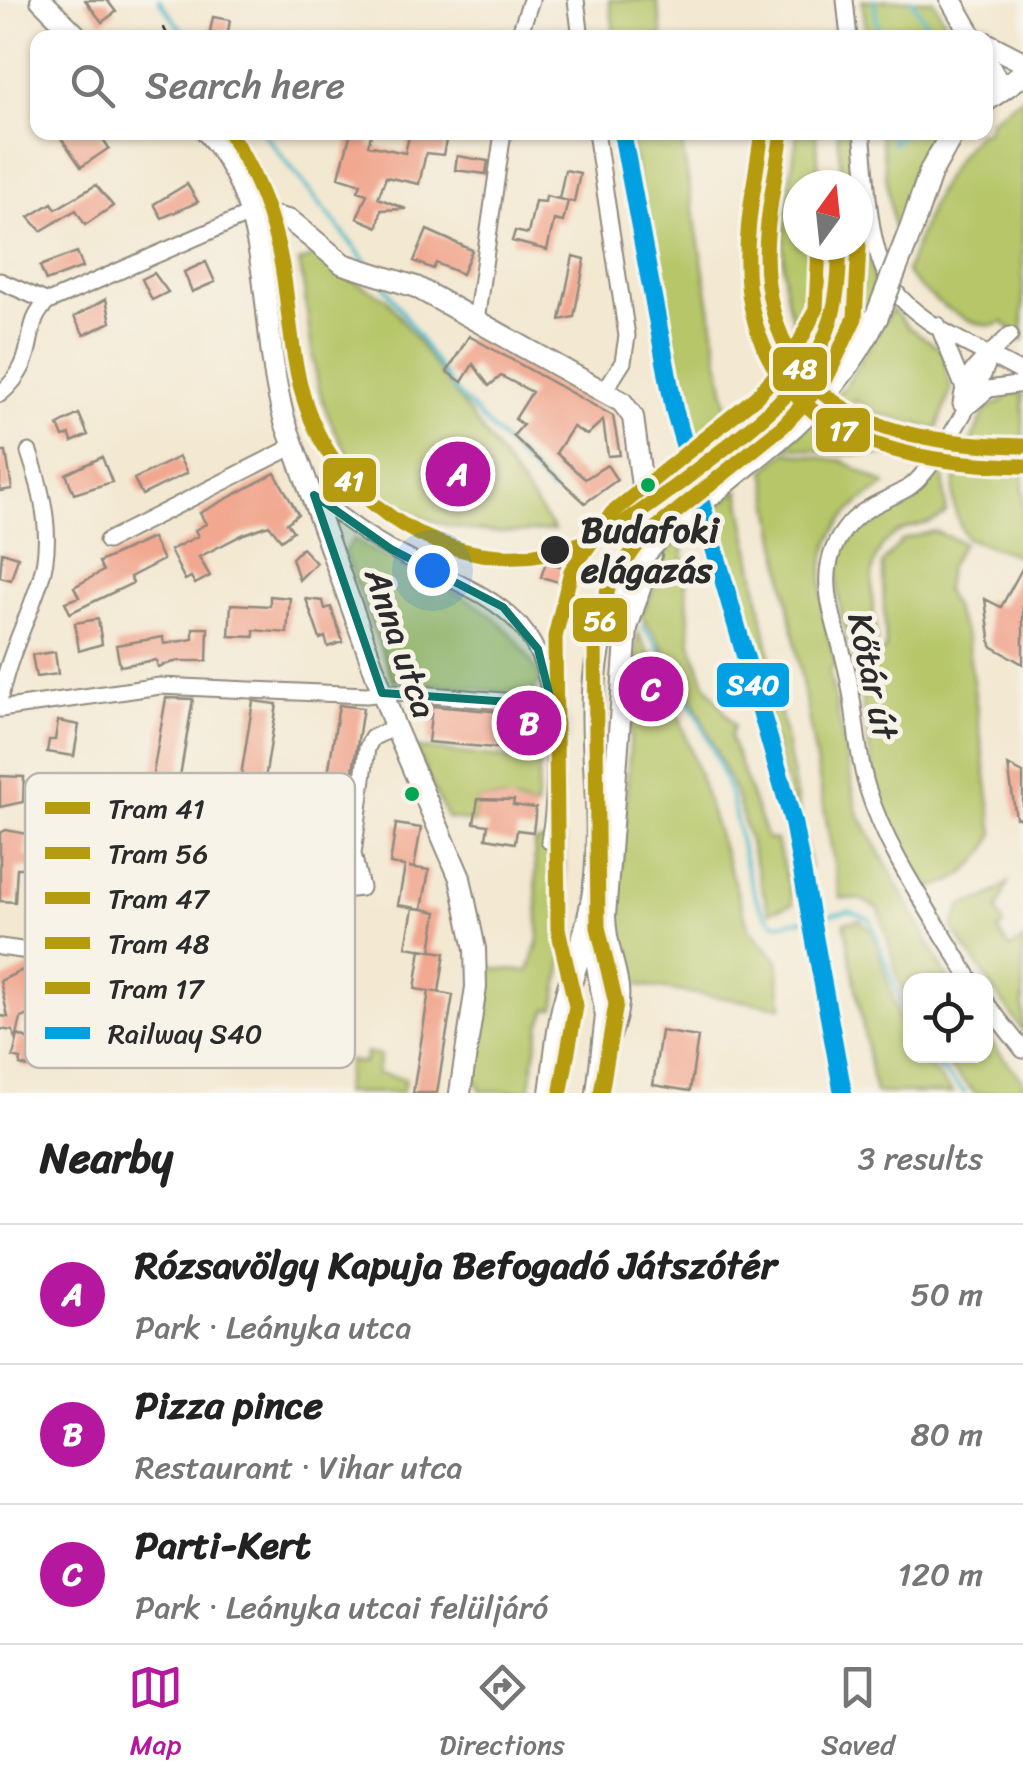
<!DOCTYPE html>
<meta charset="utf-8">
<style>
:root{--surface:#fff;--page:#f2f2f2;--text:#222;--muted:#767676;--line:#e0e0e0;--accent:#b5179e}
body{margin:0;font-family:Sriracha,sans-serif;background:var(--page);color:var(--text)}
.controls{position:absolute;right:30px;bottom:30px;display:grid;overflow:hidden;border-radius:20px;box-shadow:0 2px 8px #0004}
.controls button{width:90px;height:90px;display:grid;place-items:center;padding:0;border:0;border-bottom:2px solid var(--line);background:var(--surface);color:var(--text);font:50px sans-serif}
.compass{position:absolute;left:783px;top:170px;width:90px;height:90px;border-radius:50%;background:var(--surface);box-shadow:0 2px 8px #0004;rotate:15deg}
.you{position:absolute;left:432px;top:570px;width:35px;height:35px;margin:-25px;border:8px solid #fff;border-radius:50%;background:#1a73e8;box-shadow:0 0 0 15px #1a73e833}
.badge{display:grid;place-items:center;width:65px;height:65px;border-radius:50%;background:var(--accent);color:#fff;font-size:32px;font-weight:700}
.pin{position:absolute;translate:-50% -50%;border:5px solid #fff;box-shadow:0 2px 10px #0006}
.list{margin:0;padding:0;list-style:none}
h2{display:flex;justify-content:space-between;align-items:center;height:130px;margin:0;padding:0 40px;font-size:42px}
h2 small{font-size:32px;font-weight:400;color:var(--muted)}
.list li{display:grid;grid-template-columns:65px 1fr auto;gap:30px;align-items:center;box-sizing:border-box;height:140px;padding:0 40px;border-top:2px solid var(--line)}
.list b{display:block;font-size:38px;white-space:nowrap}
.list p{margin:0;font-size:32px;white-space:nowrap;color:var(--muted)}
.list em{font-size:32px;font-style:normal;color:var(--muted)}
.icon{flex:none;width:55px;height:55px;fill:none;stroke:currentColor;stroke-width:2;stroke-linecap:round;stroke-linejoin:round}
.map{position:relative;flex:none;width:1023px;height:1093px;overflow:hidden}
.search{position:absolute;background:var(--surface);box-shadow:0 2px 8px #0004;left:30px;right:30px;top:30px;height:110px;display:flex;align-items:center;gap:25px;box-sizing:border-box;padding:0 35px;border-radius:20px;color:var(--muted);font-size:38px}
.sheet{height:550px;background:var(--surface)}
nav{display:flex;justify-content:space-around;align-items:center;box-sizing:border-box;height:140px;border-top:2px solid var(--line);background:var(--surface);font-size:28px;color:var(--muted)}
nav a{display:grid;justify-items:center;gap:5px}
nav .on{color:var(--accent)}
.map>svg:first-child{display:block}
.green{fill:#b6c669;stroke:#70784a;stroke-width:2.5}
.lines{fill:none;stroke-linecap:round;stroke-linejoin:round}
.stream{stroke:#4ebaca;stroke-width:4}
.building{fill:#f1a790}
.minor-casing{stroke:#8f8a7e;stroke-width:19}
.tertiary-casing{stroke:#8f8a7e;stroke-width:24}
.secondary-casing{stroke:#8f8a7e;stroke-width:26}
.minor{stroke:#fff;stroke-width:15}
.tertiary{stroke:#fff;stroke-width:20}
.secondary{stroke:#fff;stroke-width:22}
.tram{stroke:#2b2b2b;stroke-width:2.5}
.secondary-bridge-casing{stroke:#8f8a7e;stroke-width:26;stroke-linecap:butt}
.secondary-bridge{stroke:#fff;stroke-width:22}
.rail-1-casing{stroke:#f7f3e8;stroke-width:25}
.rail-1{stroke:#00a0e3;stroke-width:18}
.tram-1-casing{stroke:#f7f3e8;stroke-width:22}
.tram-2-casing{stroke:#f7f3e8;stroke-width:22}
.tram-3-casing{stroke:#f7f3e8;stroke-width:22}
.tram-4-casing{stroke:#f7f3e8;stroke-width:22}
.tram-5-casing{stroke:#f7f3e8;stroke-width:22}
.tram-1{stroke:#b59b0f;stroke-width:15}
.tram-2{stroke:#b59b0f;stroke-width:15}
.tram-3{stroke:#b59b0f;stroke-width:15}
.tram-4{stroke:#b59b0f;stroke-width:15}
.tram-5{stroke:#b59b0f;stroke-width:15}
.marked{fill:#0f766e;fill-opacity:0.2;stroke:#0f766e;stroke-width:8;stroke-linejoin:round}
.bus-dot{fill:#00a651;stroke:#f7f3e8;stroke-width:4}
.stop-dot{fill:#2b2b2b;stroke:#f7f3e8;stroke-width:4}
.labels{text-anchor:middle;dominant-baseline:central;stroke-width:10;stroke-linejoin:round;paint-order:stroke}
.stop-label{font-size:35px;font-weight:bold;fill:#2b2b2b;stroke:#f7f3e8;text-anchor:start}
.street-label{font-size:35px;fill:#2b2b2b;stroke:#f7f3e8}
.key{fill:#f7f3e8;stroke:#bab7af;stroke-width:2.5}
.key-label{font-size:28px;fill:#2b2b2b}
.line-badge{stroke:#f7f3e8;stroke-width:4}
.badge-label{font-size:28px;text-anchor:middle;font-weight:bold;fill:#fff}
</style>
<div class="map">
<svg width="1023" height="1093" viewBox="0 0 1023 1093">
<rect width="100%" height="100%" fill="#f7f3e8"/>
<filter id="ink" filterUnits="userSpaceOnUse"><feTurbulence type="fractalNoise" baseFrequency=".01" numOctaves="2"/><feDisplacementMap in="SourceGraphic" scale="20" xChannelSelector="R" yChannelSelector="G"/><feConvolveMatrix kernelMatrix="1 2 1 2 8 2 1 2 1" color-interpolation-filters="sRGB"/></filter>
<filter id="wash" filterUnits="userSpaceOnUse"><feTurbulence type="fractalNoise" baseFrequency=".0048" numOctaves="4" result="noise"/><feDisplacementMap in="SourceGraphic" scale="40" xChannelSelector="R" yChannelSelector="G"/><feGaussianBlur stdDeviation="2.25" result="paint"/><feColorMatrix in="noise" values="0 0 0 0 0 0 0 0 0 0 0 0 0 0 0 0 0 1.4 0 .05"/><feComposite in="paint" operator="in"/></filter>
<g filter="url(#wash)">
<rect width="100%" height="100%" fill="#f3e8d1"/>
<path class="green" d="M 609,0 L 657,0 L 663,37 L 615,37 Z
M 862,0 L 933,0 L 954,37 L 867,37 Z
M 1023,96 L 1023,340 L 1003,322 C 980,338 920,293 906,272 C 925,220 939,173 978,133 L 986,132 L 991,119 Z
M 630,133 L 680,133 L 730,423 L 694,451 L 648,244 Z
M 797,133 L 816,133 L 820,185 L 798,185 L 798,245 L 825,245 C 828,275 827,326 805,347 C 767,285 789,201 797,133 Z
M 837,133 L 850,133 L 857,185 L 843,185 Z
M 880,133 L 934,133 L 914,170 L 895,238 Z
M 858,196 C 862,224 870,253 874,281 C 880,332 796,411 758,441 L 755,431 L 796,397 L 823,360 L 827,361 C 846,326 854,285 850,245 L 858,245 Z
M 319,254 L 348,278 L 386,298 L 554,530 C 439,543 355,508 320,392 C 308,350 309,304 299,262 Z
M 892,309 L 908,327 L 942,350 L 951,390 L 937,429 L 879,414 L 856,400 L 838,424 L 843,420 L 861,430 L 929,445 L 921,455 L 840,454 L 786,446 L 845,386 Z
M 1005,391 L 1023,394 L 1023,554 L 1016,555 L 966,538 C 936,484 966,460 986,409 L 1005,400 Z
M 786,452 L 843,461 L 886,485 C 806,530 816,588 836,666 L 829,670 L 857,810 L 949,980 L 910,981 L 910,1007 L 898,979 L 879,909 L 862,900 L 840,898 L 765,470 Z
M 943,470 L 946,512 C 936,525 917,524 903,530 C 857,550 875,607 877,645 L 870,655 L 855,660 C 840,615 817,548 872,518 C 899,503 921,493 943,470 Z
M 739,490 L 810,870 L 711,511 Z
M 934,531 L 963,543 L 948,568 L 945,590 L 967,638 L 994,833 C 988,856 959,884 933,887 C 872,842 869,735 857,668 L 869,665 L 886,648 L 882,564 L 902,540 Z
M 682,536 L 691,643 L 705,683 L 734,726 L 730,737 L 767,839 L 776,840 L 792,898 L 793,904 L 769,912 L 737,798 L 684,678 L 641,615 L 658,582 L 660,557 Z
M 354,539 C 425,588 503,592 541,681 L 530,694 L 393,680 L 344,552 Z
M 638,632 L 678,712 L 749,928 L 778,961 L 782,1007 L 632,984 L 617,926 Z
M 415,748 L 540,762 L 536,808 L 501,799 L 478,800 L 474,823 L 447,818 Z
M 551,839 L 564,839 L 565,948 L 555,1008 L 547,1009 L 540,1025 L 529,1091 L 481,1091 L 474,1075 L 486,968 L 529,971 L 539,939 L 534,843 Z
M 1008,883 L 997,911 L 1004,926 L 998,931 L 1010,949 L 1023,940 L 1023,1032 L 953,929 L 962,905 L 985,899 Z
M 860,920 L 873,932 L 910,1056 L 920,1056 L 953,1093 L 875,1093 L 844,922 Z
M 986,1037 L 1023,1080 L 1023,1093 L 975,1093 L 938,1056 L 986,1056 Z
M 366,1053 L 380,1056 L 377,1073 L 405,1079 L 402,1093 L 343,1093 L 349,1061 L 364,1063 Z"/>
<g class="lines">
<path class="stream" d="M 159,0 L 188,38
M 874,0 L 879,38
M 912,0 L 935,38
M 263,132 L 366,262
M 889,132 L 893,144 L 905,132
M 384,285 L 454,390 L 552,492
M 643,626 C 679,673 709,735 729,791 C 739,819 747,917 779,924 L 849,911 L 870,919 L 910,1028
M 927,1056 L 965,1093"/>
</g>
<g id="blocks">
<path class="building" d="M 85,0 L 107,0 L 116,12 L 102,22 Z
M 213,17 L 230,20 L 227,38 L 216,38 L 210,31 Z
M 57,132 L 98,132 L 109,148 L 81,167 Z
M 351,132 L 372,132 L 368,145 L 405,153 L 410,132 L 448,132 L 443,155 L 426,153 L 419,184 L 386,177 L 378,198 L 406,209 L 381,210 L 378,227 L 357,218 L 367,194 L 358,191 L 361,184 L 339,177 Z
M 457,156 L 488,161 L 486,174 L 455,170 Z
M 565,170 L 580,173 L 574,202 L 559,199 Z
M 187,184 L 198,202 L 162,218 L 154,204 Z
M 96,185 L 113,206 L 85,225 L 76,210 L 41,231 L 29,217 L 52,203 L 56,209 Z
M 546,196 L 568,201 L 563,222 L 554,220 L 547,250 L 512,241 L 515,231 L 528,234 L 535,201 L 545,202 Z
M 427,230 L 472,250 L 462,274 L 436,263 L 433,269 L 414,261 Z
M 77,252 L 83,267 L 46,281 L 40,266 Z
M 573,256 L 585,259 L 574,317 L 560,320 Z
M 206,262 L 215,282 L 192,292 L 184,272 Z
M 154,273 L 168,292 L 152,300 L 142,279 Z
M 106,299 L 111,322 L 84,335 L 74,317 Z
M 469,336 L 613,416 L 620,455 L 608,456 L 603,420 L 587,435 L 573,427 L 556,453 L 585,479 L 607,465 L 617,480 L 585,503 L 513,436 L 523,425 L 515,419 L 532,392 L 501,376 L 489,386 L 473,364 L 462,382 L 447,372 Z
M 79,414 L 88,435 L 72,442 L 70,435 L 63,437 L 58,425 Z
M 0,452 L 6,452 L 12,489 L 0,491 Z
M 102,457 L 112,482 L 74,494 L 66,474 Z
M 179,457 L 187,473 L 142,495 L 134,479 Z
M 275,473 L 298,514 L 287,523 L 293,531 L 281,540 L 269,525 L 244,534 L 199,557 L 210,576 L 195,584 L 191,577 L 185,580 L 170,550 L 198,536 L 195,530 L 206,524 L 200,513 Z
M 152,538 L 163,560 L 130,577 L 133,583 L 70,613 L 65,602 L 79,597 L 74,587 L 103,571 L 99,562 Z
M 302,548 L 316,563 L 299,580 L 292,558 Z
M 2,552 L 18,557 L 11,580 L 0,577 Z
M 546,562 L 566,568 L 562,583 L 541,577 Z
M 1023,567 L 1023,664 L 991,646 L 985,599 L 1001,607 Z
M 270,596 L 290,598 L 287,633 L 254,630 L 254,637 L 229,636 L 231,604 L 270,606 Z
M 306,599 L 323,601 L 325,609 L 331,607 L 343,642 L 328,647 L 325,637 L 320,639 Z
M 98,619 L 102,644 L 79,651 L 75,623 Z
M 193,628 L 208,628 L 207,661 L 177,661 L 158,667 L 156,660 L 120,666 L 116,645 L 163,637 L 164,644 L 193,639 Z
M 55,652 L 58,674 L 36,677 L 32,655 Z
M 166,698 L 193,699 L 166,860 L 139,855 Z
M 253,701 L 277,704 L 252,861 L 228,857 Z
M 339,705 L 363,708 L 338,865 L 314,862 Z
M 432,706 L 540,715 L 541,752 L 428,742 Z
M 58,721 L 79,725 L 74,756 L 47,752 L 49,740 L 55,740 Z
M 1008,765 L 1023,773 L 1023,818 L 1016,818 Z
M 0,776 L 24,777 L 23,802 L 0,807 Z
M 478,799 L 514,800 L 513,805 L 536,808 L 533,832 L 517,830 L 515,843 L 486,838 L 488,825 L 474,823 Z
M 396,824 L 421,828 L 414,868 L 409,867 L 429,870 L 422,909 L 437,912 L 431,951 L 406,947 L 413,908 L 422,909 L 398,905 L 405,866 L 390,864 Z
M 6,830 L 27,834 L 26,856 L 39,857 L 39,868 L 17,868 L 15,902 L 0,901 L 0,833 Z
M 421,949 L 445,953 L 439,992 L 431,991 L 453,995 L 437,1093 L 413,1093 L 429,991 L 415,989 Z
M 31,966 L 46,1009 L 21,1018 L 16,1040 L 13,1031 L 0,1029 L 0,1016 L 8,1017 L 0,981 Z
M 661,1031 L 698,1037 L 690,1091 L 653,1085 Z
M 18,1035 L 44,1046 L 39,1070 L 20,1065 L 21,1059 L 13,1057 Z"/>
</g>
</g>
<g filter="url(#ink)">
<use href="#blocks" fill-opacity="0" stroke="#8f8a7e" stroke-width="2.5"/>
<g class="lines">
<defs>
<path id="minor" d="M 576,0 L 581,38
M 845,0 L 849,38
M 518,38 L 531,0
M 596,132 L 627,336 L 623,362 L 604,392
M 862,132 C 868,182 866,256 899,296 C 929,330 984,351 1023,373
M 0,281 L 48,302
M 476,321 L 503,132
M 938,325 L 963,386
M 0,394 C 43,358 19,326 48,302 L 254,212
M 961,404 C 965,366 986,360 1010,335
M 970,405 L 989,389 L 1023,384
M 314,495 C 338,515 362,533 389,548 C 486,601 549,603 553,733 C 555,770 556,805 549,841
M 107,541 L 294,446
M 0,698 C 8,656 27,622 40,581 C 54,539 43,493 29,452
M 0,709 L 160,686 L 366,695 L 395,692 L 552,705
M 0,947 L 221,978 L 240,877 L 342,890 L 361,888 L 353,854 L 367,748 L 372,738 L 395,727
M 971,981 C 935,918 888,856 867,787 C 855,748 856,706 846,667 C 835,617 809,569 850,523 C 867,505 888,500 908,488 C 932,474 986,380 990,354
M 986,1003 L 1023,1050"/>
<path id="tertiary" d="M 41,0 L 79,38
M 951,0 L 973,38
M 986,43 L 1023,62
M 986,61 L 1001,87
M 207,132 C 278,213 257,324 285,422 L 395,727 L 460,878 L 475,949 L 476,987 L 460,1093
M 254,212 L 291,221 L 343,264 L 416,287 L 622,402 L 633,417 L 651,555 L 627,628 L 605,916 C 606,967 631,979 610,1036"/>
<path id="secondary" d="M 986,100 L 1023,74
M 911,229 L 931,171 L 953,132
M 777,440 C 820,404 852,366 877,316
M 592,931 L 607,1016 L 598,1093
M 551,1093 C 555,1065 557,1037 563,1009 C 574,965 592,922 596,876 C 606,768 566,658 636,563"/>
</defs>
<use href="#minor" class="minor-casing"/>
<use href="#tertiary" class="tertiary-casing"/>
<use href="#secondary" class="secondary-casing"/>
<use href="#minor" class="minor"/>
<use href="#tertiary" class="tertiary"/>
<use href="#secondary" class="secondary"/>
<path class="tram" d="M 164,28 L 169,38"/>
<defs>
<path id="secondary-bridge" d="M 877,316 L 911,229
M 636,563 L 661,535 L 777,440"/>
</defs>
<use href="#secondary-bridge" class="secondary-bridge-casing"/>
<use href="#secondary-bridge" class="secondary-bridge"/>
<defs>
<path id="rail-1" d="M 622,132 L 674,409 L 793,822 L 843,1093"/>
</defs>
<use href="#rail-1" class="rail-1-casing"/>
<use href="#rail-1" class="rail-1"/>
<defs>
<path id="tram-1" d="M 229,132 C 256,175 273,216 282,266 C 290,313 291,363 307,408 C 345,517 471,587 582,543 C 627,526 665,494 703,465 C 787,400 843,360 839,245"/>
<path id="tram-2" d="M 601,1093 L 616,1004 L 598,927 L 595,639 L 609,585 L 640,541 L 783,426 L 826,379 L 855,318 L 859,246"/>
<path id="tram-3" d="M 561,1090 L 576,1006 L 558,929 L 555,637 L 571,571 L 612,513 L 756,397 L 793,356 L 816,309 L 819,245"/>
<path id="tram-4" d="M 782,132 C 775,182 761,235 768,285 C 786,422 906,444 1023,446"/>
<path id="tram-5" d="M 762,132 C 755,183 743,234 748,285 C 764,434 896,464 1023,466"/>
</defs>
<use href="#tram-1" class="tram-1-casing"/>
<use href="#tram-2" class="tram-2-casing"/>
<use href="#tram-3" class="tram-3-casing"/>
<use href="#tram-4" class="tram-4-casing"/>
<use href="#tram-5" class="tram-5-casing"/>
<use href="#tram-1" class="tram-1"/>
<use href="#tram-2" class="tram-2"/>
<use href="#tram-3" class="tram-3"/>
<use href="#tram-4" class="tram-4"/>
<use href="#tram-5" class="tram-5"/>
</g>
</g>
<path class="marked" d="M 314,495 L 391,549 L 503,607 L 538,649 L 552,705 L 382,693 Z"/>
<g class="bus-dot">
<circle cx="648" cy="485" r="9"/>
<circle cx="412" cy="794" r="9"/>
</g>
<circle class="stop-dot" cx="555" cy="550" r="16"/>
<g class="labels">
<g class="stop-label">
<text x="581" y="530">Budafoki<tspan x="581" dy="40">elágazás</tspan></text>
</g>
<g class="street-label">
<text transform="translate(401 643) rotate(71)">Anna utca</text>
<text transform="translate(873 676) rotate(78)">Kőtár út</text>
</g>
</g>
<rect x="25" y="773" width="330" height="295" rx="15" class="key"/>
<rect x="45" y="802" width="45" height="12" fill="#b59b0f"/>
<rect x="45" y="847" width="45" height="12" fill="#b59b0f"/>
<rect x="45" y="892" width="45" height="12" fill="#b59b0f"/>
<rect x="45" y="937" width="45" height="12" fill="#b59b0f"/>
<rect x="45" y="982" width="45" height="12" fill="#b59b0f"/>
<rect x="45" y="1027" width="45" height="12" fill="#00a0e3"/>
<g class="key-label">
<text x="108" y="818">Tram 41</text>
<text x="108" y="863">Tram 56</text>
<text x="108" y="908">Tram 47</text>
<text x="108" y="953">Tram 48</text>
<text x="108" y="998">Tram 17</text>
<text x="108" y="1043">Railway S40</text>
</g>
<g class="line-badge">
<rect x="771" y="345" width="58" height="48" rx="10" fill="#b59b0f"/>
<rect x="814" y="406" width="58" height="48" rx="10" fill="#b59b0f"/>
<rect x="321" y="456" width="57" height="48" rx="10" fill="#b59b0f"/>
<rect x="571" y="596" width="58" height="48" rx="10" fill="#b59b0f"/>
<rect x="715" y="661" width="76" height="48" rx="10" fill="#00a0e3"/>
</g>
<g class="badge-label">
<text x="800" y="378">48</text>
<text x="843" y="440">17</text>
<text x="349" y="490">41</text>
<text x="600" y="630">56</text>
<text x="753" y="694">S40</text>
</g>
</svg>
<div class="controls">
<button><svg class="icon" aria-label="locate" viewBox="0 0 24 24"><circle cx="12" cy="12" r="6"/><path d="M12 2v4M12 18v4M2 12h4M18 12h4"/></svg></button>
</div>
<svg class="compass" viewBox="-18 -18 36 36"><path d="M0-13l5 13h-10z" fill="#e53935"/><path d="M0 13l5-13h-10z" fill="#767676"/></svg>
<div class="you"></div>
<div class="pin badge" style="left:458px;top:474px">A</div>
<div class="pin badge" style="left:529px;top:723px">B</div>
<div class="pin badge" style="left:651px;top:689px">C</div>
<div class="search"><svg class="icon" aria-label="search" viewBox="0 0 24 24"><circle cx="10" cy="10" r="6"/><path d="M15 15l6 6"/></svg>Search here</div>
</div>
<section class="sheet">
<h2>Nearby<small>3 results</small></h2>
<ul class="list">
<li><span class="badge">A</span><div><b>Rózsavölgy Kapuja Befogadó Játszótér</b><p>Park · Leányka utca</p></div><em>50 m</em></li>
<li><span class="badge">B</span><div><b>Pizza pince</b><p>Restaurant · Vihar utca</p></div><em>80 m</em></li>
<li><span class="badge">C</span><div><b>Parti-Kert</b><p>Park · Leányka utcai felüljáró</p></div><em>120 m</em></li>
</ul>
</section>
<nav>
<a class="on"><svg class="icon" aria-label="map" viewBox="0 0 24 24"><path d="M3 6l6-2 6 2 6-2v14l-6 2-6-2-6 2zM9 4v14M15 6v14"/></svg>Map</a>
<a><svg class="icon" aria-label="directions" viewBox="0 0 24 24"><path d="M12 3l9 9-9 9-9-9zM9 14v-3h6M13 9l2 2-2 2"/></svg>Directions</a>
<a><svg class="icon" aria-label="saved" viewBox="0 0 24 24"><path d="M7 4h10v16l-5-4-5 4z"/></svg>Saved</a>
</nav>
